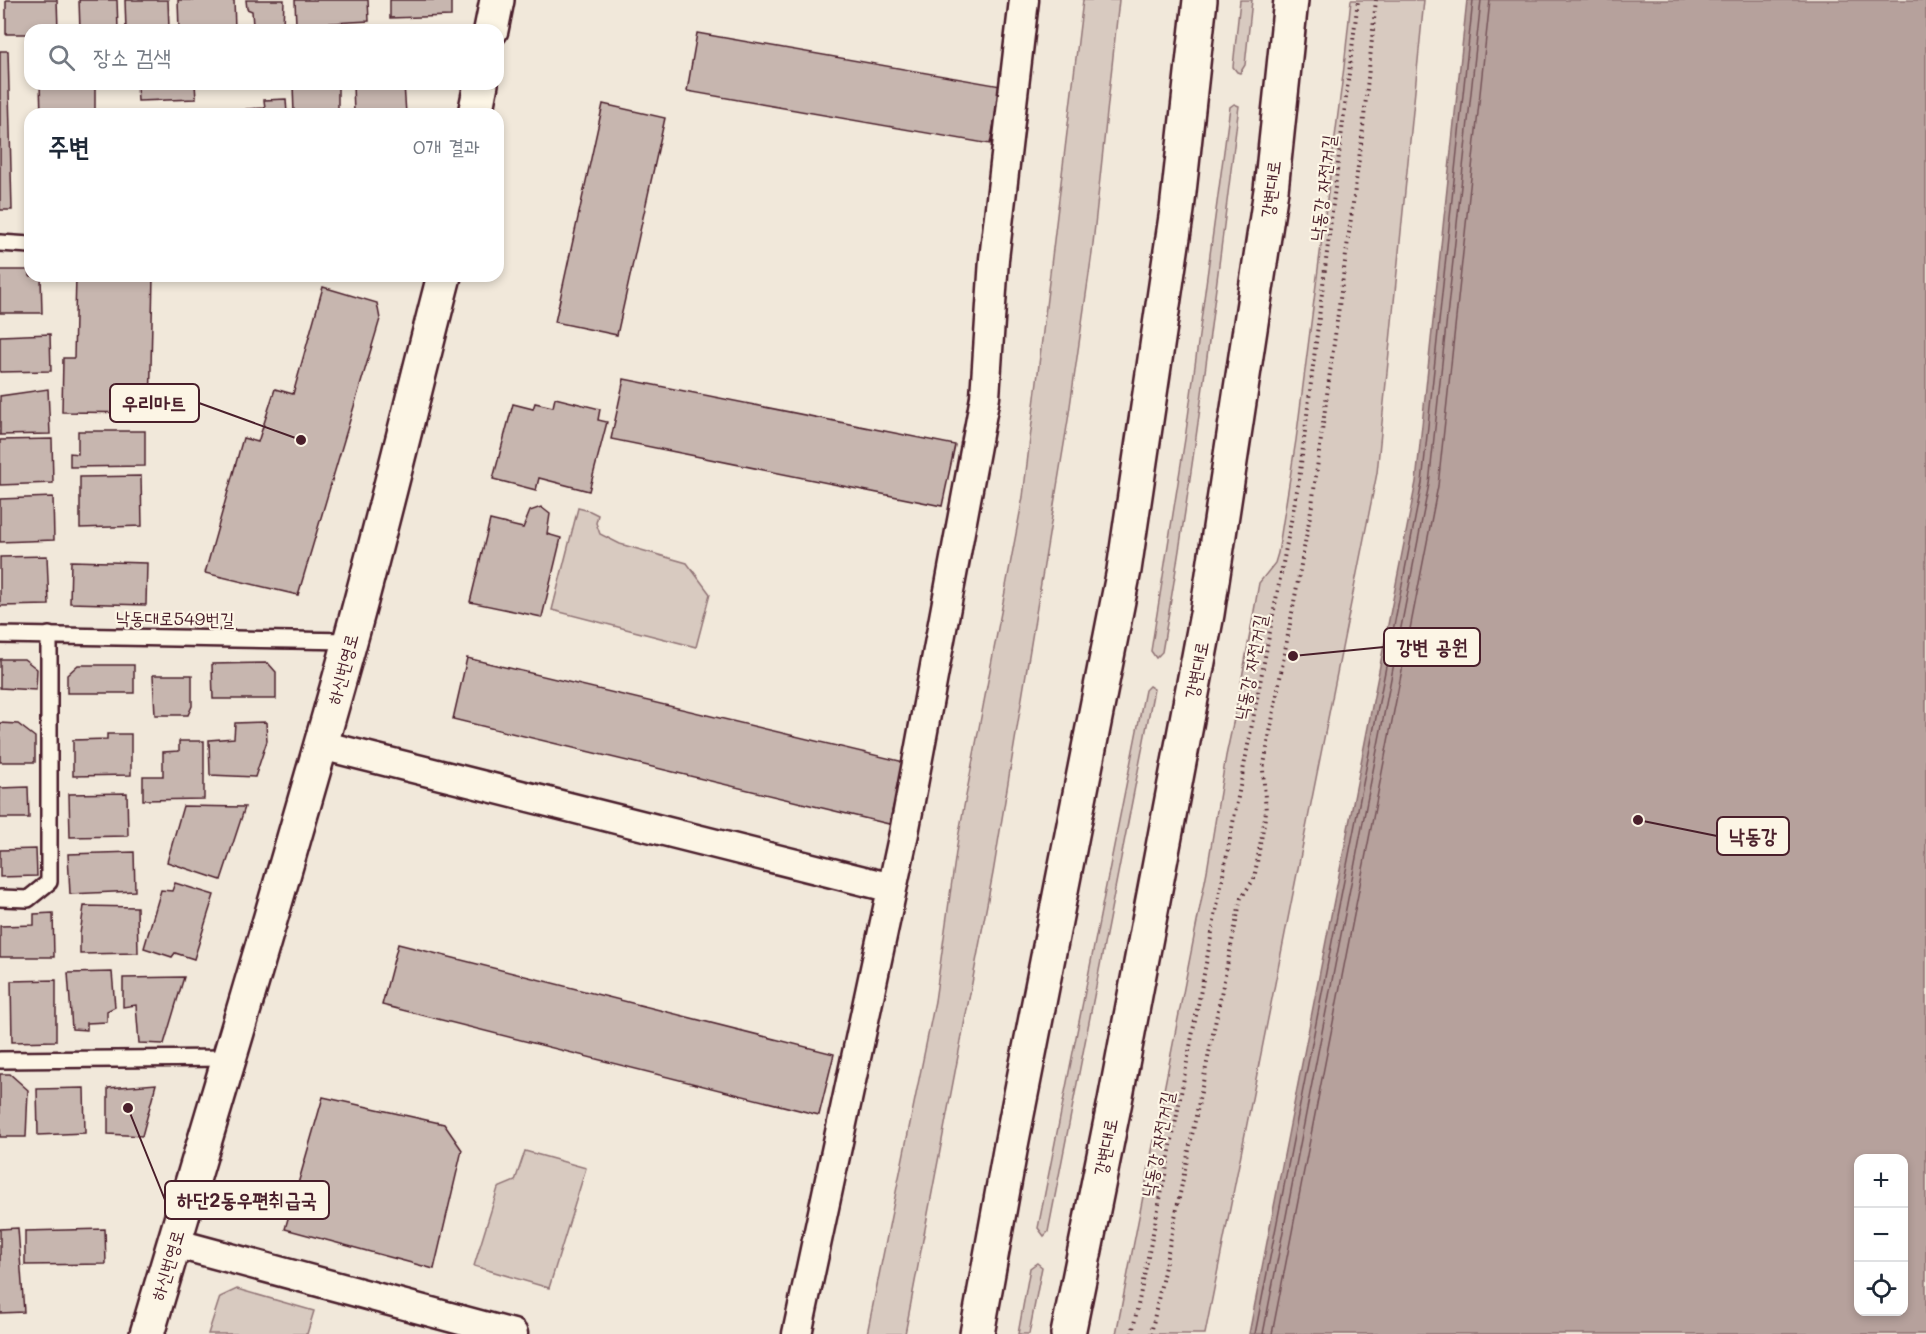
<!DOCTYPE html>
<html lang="ko">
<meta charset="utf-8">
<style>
:root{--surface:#fff;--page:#f6f6f7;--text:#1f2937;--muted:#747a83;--line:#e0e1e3}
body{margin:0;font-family:Mali,"Poor Story",sans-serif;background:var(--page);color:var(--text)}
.controls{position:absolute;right:18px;bottom:18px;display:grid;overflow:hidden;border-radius:12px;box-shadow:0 3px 9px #0003}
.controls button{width:54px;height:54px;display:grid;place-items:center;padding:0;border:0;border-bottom:2px solid var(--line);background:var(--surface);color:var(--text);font:30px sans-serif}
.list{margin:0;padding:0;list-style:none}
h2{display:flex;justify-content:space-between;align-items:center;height:78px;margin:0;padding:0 24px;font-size:26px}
h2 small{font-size:20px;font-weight:400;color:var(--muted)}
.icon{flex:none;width:33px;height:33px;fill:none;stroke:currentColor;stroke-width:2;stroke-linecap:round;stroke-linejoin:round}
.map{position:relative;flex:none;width:1926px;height:1334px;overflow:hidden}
.search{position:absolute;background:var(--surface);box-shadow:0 3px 9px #0003;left:24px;top:24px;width:480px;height:66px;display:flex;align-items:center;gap:15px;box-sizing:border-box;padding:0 21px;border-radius:18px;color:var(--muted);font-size:22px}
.panel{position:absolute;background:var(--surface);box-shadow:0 3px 9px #0003;left:24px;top:108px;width:480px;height:174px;border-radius:18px}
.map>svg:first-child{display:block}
.green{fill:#d8cac0;stroke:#917476;stroke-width:1.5}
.water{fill:#b6a19c;stroke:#8b6d6f;stroke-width:1.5;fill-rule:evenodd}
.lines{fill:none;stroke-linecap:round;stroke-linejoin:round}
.shore{stroke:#755358;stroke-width:1.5}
.building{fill:#c7b6af;stroke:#4a1f2b;stroke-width:1.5}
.service-casing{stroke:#4a1f2b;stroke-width:20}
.minor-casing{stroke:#4a1f2b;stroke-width:33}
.tertiary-casing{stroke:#4a1f2b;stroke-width:38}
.secondary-casing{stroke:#4a1f2b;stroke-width:38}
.path{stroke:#4a1f2b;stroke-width:4;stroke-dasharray:1.5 4.5;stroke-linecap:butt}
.service{stroke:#fcf5e5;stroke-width:15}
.minor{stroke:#fcf5e5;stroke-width:28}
.tertiary{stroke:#fcf5e5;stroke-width:33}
.secondary{stroke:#fcf5e5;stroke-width:33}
.labels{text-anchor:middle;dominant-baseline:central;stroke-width:4.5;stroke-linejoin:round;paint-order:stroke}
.street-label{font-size:18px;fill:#4a1f2b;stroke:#fcf5e5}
.leader{fill:none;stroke:#4a1f2b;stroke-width:2}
.callout-dot{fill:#4a1f2b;stroke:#fcf5e5;stroke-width:2}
.callout{fill:#fcf5e5;stroke:#4a1f2b;stroke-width:2}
.callout-label{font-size:20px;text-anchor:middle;font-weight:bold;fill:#4a1f2b}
</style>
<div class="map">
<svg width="1926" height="1334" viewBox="0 0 1926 1334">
<rect width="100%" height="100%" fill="#f1e8da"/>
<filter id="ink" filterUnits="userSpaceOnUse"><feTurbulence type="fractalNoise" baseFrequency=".0167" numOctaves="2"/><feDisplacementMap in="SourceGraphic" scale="12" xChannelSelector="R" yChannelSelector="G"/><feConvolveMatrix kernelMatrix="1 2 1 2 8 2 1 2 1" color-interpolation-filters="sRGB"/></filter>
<g filter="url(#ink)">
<path class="green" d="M 1083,0 L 1119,0 L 1092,253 L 1068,420 L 993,873 L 905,1334 L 867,1334 L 935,1001 L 958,838 L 1023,497 Z
M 1240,0 L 1252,0 L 1245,65 L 1240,73 L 1237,72 L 1233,67 Z
M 1351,0 L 1424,0 L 1377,473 L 1205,1334 L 1116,1334 L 1207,871 L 1226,756 L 1238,700 L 1259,583 L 1275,563 L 1278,553 L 1296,440 L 1344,67 Z
M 1234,104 L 1239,106 C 1216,289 1194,472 1162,652 L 1156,658 L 1151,651 L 1185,439 L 1230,107 Z
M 578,508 L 590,511 L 598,515 L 596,523 L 600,534 L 620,544 L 687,563 L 710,594 L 696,647 L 552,610 Z
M 1149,686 L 1154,689 L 1048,1232 L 1044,1236 L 1038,1228 L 1145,690 Z
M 525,1151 L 586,1168 L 549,1288 L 474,1266 L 498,1188 L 515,1181 Z
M 1037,1263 L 1042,1267 L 1029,1334 L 1018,1334 L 1030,1268 Z
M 237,1289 L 314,1311 L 307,1334 L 208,1334 L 220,1297 Z"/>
<path class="water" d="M 1467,0 L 1926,0 L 1926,1334 L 1249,1334 L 1416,482 ZM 1858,1158 L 1904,1158 L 1904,1312 L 1858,1312 Z"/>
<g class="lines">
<path class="shore" d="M 1255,1334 L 1422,483 L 1473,0
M 1263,1334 L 1429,484 L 1481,0
M 1272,1334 L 1438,486 L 1490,0"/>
</g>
<path class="building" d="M 6,0 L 57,0 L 58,30 L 30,30 L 30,34 L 6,34 Z
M 79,0 L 117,0 L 118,30 L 80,30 Z
M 125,0 L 168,0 L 169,28 L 126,30 Z
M 178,0 L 234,0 L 235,29 L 179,30 Z
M 246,0 L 284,0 L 283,27 L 253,26 L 252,11 L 247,9 Z
M 295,0 L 368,0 L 369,21 L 296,25 Z
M 390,0 L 453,0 L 451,2 L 451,16 L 390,18 Z
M 697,33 L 1001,86 L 990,144 L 687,91 Z
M 0,51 L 8,51 L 12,210 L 0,210 Z
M 40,84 L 95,84 L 95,114 L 41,114 Z
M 126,84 L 195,84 L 196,99 L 138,101 L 137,84 Z
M 293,84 L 338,84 L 338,114 L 294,114 Z
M 353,84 L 404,84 L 406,114 L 354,114 Z
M 286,99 L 287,114 L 244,114 L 246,109 L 265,108 L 264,100 Z
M 603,104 L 665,118 L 617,335 L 555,322 Z
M 0,270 L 30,270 L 30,276 L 41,276 L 42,313 L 0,313 Z
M 76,276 L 153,276 L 150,413 L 62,412 L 63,358 L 74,358 Z
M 323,287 L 377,303 L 380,319 L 298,595 L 205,573 L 243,438 L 258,442 L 275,389 L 293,394 Z
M 50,334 L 51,371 L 0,372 L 0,336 Z
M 624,379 L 955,445 L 942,506 L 611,439 Z
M 48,389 L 50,434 L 0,435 L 0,396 Z
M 555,398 L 600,409 L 598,420 L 607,422 L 589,491 L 539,478 L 536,490 L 493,479 L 513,404 L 533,409 L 535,403 L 553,407 Z
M 78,431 L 145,431 L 145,466 L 70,467 L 70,453 L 78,454 Z
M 52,439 L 53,483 L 0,485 L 0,440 Z
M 141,476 L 142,526 L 80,528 L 80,477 Z
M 53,497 L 54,540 L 0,542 L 0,499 Z
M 541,507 L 550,514 L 547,534 L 561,538 L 542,617 L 470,602 L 490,520 L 523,528 L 530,511 Z
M 47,556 L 49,605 L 0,606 L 0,557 Z
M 71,561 L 147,563 L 146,605 L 70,603 Z
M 467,658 L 904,762 L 889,824 L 453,719 Z
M 0,659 L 24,659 L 37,669 L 36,690 L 0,688 Z
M 268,663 L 276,672 L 276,699 L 213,699 L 212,664 Z
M 78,665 L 134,665 L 134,693 L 67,693 L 67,675 Z
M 153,675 L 192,675 L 192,706 L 188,715 L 155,715 Z
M 266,722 L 267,741 L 255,777 L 210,775 L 209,740 L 234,738 L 235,723 Z
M 0,723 L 18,724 L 35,737 L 35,762 L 0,762 Z
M 107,734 L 131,734 L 131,775 L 73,776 L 73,740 L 107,739 Z
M 179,741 L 204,741 L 204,799 L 143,800 L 143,776 L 163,776 L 163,752 L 179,751 Z
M 28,787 L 29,818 L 0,818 L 0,788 Z
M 127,793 L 128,836 L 70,837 L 69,794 Z
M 183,806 L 245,807 L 221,880 L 167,862 Z
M 36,849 L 37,876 L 0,877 L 0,850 Z
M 134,852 L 135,891 L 70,894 L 68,854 Z
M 175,883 L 214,895 L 194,959 L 175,953 L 172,957 L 144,948 L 161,890 L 172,891 Z
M 84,906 L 137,907 L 138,953 L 80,954 L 80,934 Z
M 53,913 L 54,957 L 0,957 L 0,926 L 34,925 L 34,914 Z
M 398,944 L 834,1054 L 819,1115 L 382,1005 Z
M 112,972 L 115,1007 L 107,1011 L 107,1022 L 87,1023 L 87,1030 L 72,1029 L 68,973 Z
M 184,977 L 164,1044 L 139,1043 L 136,1005 L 123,1007 L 123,978 Z
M 56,980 L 56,1041 L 12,1042 L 11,981 Z
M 0,1074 L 10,1074 L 28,1090 L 26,1137 L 0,1137 Z
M 156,1084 L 142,1136 L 108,1134 L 108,1088 Z
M 84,1088 L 85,1133 L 38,1135 L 37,1089 Z
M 323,1097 L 444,1124 L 462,1150 L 434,1269 L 285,1229 Z
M 18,1228 L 24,1312 L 0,1313 L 0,1229 Z
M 105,1229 L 106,1264 L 25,1265 L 25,1231 Z"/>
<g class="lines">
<defs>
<path id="service" d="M 0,243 L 30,245
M 0,635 L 350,641
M 0,898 L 28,899 L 49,882 L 49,635
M 0,1060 L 230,1058"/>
<path id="minor" d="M 321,745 L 892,888
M 174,1243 L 513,1334
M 797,1334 L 904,833 L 985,397 L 994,259 L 1024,0"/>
<path id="tertiary" d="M 491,30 L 497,0
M 475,114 L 481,84
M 147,1334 C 215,1105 285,876 349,645 C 383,523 412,399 444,276"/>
<path id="secondary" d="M 977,1334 L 1011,1145 L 1124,570 L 1177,210 L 1200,0
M 1068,1334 L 1115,1101 L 1207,614 L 1271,190 L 1291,0"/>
</defs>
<use href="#service" class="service-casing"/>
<use href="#minor" class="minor-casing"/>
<use href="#tertiary" class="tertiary-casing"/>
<use href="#secondary" class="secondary-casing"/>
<path class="path" d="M 1132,1334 L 1168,1161 L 1299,480 L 1358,0
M 1151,1334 L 1241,898 L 1254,879 L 1266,812 L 1263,770 L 1312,505 L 1362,137 L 1376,0"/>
<use href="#service" class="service"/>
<use href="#minor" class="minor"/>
<use href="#tertiary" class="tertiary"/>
<use href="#secondary" class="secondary"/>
</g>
</g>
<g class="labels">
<g class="street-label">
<text transform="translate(1322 188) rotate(-83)">낙동강 자전거길</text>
<text transform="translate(1270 189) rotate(-83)">강변대로</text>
<text transform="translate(175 618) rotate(1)">낙동대로549번길</text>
<text transform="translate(1250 667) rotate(-79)">낙동강 자전거길</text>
<text transform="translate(342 669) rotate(-75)">하신번영로</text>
<text transform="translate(1196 670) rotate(-79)">강변대로</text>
<text transform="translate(1157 1144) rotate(-79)">낙동강 자전거길</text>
<text transform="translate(1105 1147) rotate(-79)">강변대로</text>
<text transform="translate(167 1265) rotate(-73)">하신번영로</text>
</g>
</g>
<path class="leader" d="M301 440L199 403M1293 656L1384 647M1638 820L1717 836M128 1108L165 1200"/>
<g class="callout-dot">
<circle cx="301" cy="440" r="6"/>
<circle cx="1293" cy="656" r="6"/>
<circle cx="1638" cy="820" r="6"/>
<circle cx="128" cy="1108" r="6"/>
</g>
<g class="callout">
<rect x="110" y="384" width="89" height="38" rx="6"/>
<rect x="1384" y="628" width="96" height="38" rx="6"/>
<rect x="1717" y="817" width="72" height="38" rx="6"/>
<rect x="165" y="1181" width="164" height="38" rx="6"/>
</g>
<g class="callout-label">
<text x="154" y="410">우리마트</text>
<text x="1432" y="654">강변 공원</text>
<text x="1753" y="843">낙동강</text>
<text x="247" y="1207">하단2동우편취급국</text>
</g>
</svg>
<div class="controls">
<button>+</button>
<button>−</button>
<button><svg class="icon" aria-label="locate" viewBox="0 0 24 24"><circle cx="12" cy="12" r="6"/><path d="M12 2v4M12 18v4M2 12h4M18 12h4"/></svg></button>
</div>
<div class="search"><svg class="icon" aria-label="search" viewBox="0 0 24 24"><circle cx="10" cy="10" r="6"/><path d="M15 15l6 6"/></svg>장소 검색</div>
<section class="panel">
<h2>주변<small>0개 결과</small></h2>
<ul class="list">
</ul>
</section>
</div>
